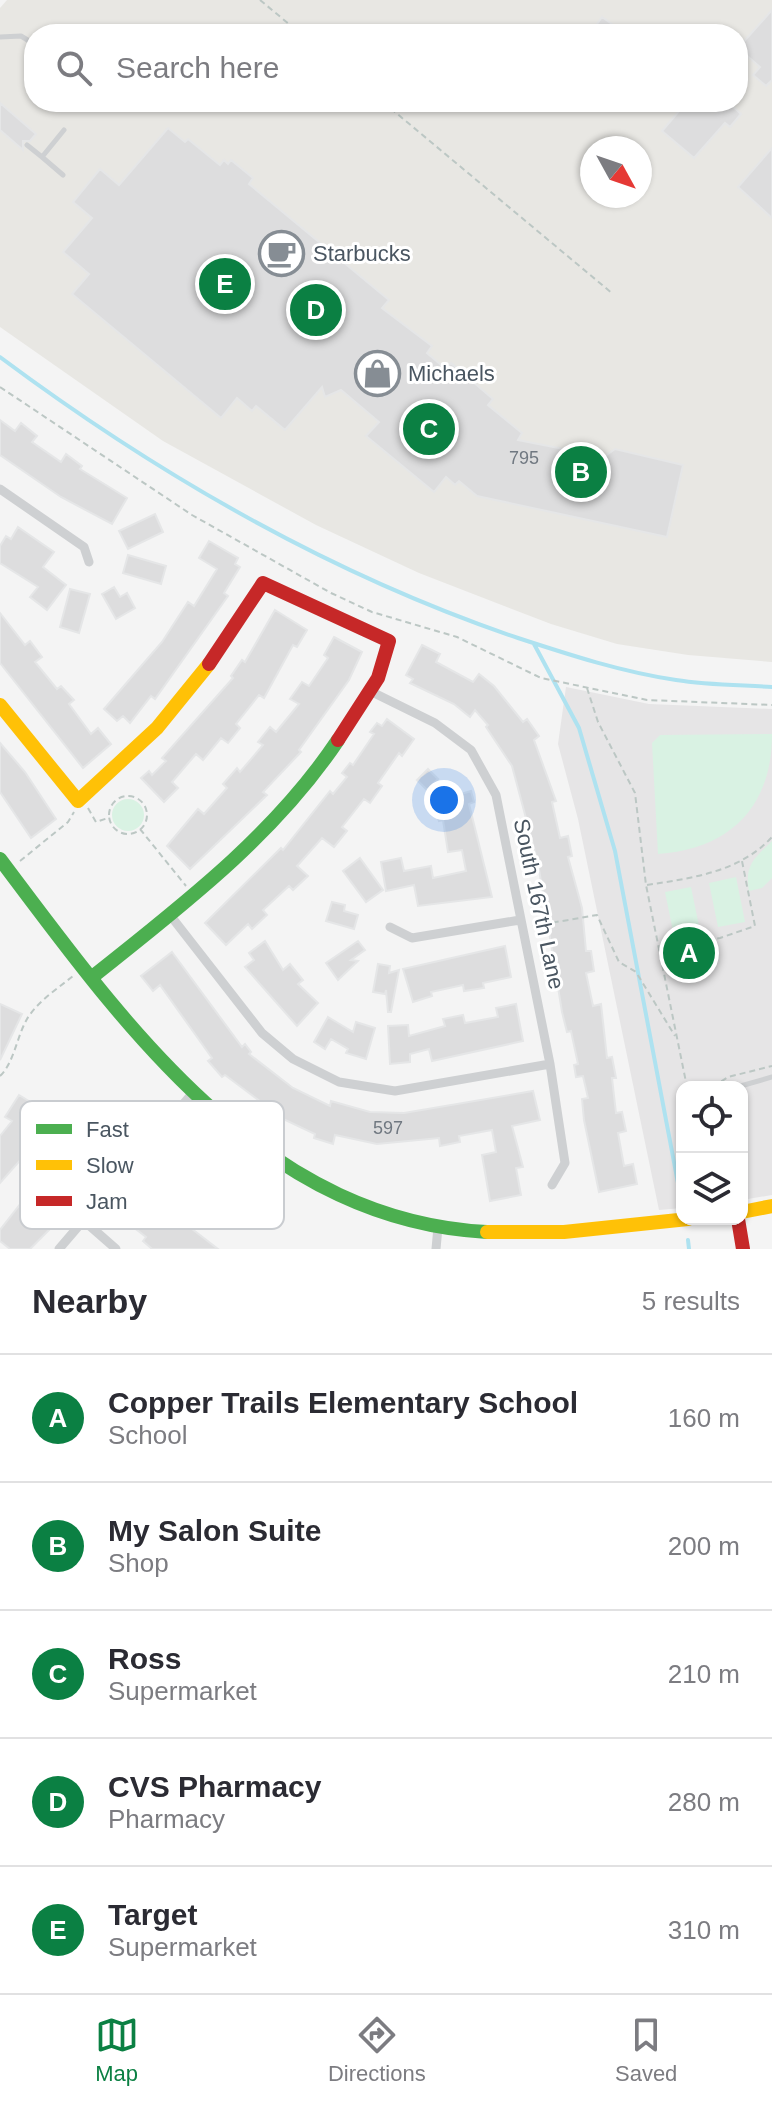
<!DOCTYPE html>
<style>
:root{--surface:#fff;--page:#f2f2f3;--text:#2b2b33;--muted:#7c7c81;--line:#e1e1e2;--accent:#0b8043}
body{margin:0;font-family:Helvetica,sans-serif;background:var(--page);color:var(--text)}
.controls{position:absolute;right:24px;bottom:24px;display:grid;overflow:hidden;border-radius:16px;box-shadow:0 2px 6px #0004}
.controls button{width:72px;height:72px;display:grid;place-items:center;padding:0;border:0;border-bottom:2px solid var(--line);background:var(--surface);color:var(--text);font:40px sans-serif}
.compass{position:absolute;left:580px;top:136px;width:72px;height:72px;border-radius:50%;background:var(--surface);box-shadow:0 2px 6px #0004;rotate:130deg}
.you{position:absolute;left:444px;top:800px;width:28px;height:28px;margin:-20px;border:6px solid #fff;border-radius:50%;background:#1a73e8;box-shadow:0 0 0 12px #1a73e833}
.badge{display:grid;place-items:center;width:52px;height:52px;border-radius:50%;background:var(--accent);color:#fff;font-size:26px;font-weight:700}
.pin{position:absolute;translate:-50% -50%;border:4px solid #fff;box-shadow:0 2px 8px #0006}
.list{margin:0;padding:0;list-style:none}
h2{display:flex;justify-content:space-between;align-items:center;height:104px;margin:0;padding:0 32px;font-size:34px}
h2 small{font-size:26px;font-weight:400;color:var(--muted)}
.list li{display:grid;grid-template-columns:52px 1fr auto;gap:24px;align-items:center;box-sizing:border-box;height:128px;padding:0 32px;border-top:2px solid var(--line)}
.list b{display:block;font-size:30px;white-space:nowrap}
.list p{margin:0;font-size:26px;white-space:nowrap;color:var(--muted)}
.list em{font-size:26px;font-style:normal;color:var(--muted)}
.icon{flex:none;width:44px;height:44px;fill:none;stroke:currentColor;stroke-width:2;stroke-linecap:round;stroke-linejoin:round}
.map{position:relative;flex:none;width:772px;height:1249px;overflow:hidden}
.search{position:absolute;background:var(--surface);box-shadow:0 2px 6px #0004;left:24px;right:24px;top:24px;height:88px;display:flex;align-items:center;gap:20px;box-sizing:border-box;padding:0 28px;border-radius:32px;color:var(--muted);font-size:30px}
.sheet{height:744px;background:var(--surface)}
nav{display:flex;justify-content:space-around;align-items:center;box-sizing:border-box;height:112px;border-top:2px solid var(--line);background:var(--surface);font-size:22px;color:var(--muted)}
nav a{display:grid;justify-items:center;gap:4px}
nav .on{color:var(--accent)}
.map>svg:first-child{display:block}
.commercial{fill:#e8e7e3;fill-rule:evenodd}
.education{fill:#e6e5e6}
.green{fill:#d9f2e3}
.lines{fill:none;stroke-linecap:round;stroke-linejoin:round}
.stream{stroke:#aee2f0;stroke-width:4}
.building{fill:#ddddde;stroke:#e5e6e7;stroke-width:2}
.path{stroke:#bcc7c4;stroke-width:2;stroke-dasharray:6 4;stroke-linecap:butt}
.lane{stroke:#ced0d2;stroke-width:5}
.street{stroke:#ced0d2;stroke-width:9}
.fast{stroke:#4caf50;stroke-width:14}
.slow{stroke:#ffc107;stroke-width:14}
.jam{stroke:#c62828;stroke-width:14}
.labels{text-anchor:middle;dominant-baseline:central;stroke-width:6;stroke-linejoin:round;paint-order:stroke}
.number-label{font-size:18px;fill:#707881}
.poi-label{font-size:22px;fill:#4a5661;stroke:#fff;text-anchor:start}
.street-label{font-size:22px;fill:#4a5661;stroke:#fff}
.key{fill:#fff;stroke:#c9ccd0;stroke-width:2}
.key-label{font-size:22px;fill:#4a5661}
</style>
<div class="map">
<svg width="772" height="1249" viewBox="0 0 772 1249">
<rect width="100%" height="100%" fill="#f4f4f4"/>
<path class="commercial" d="M 7,0 L 772,0 L 772,662 L 688,655 L 617,644 L 551,624 L 419,573 L 316,525 L 163,441 L 0,327 L 0,8 ZM 34,34 L 738,34 L 738,102 L 34,102 ZM 592,148 L 640,148 L 640,196 L 592,196 Z"/>
<path class="education" d="M 566,687 L 649,704 L 772,709 L 772,1195 L 742,1200 L 742,1087 L 682,1087 L 682,1208 L 659,1210 L 578,819 L 558,744 Z"/>
<path class="green" d="M 772,734 C 772,808 729,849 658,854 L 652,743 L 660,735 Z
M112 815a16 16 0 1 1 32 0a16 16 0 1 1-32 0Z
M 772,841 L 772,878 L 762,888 L 749,891 C 744,865 755,858 772,841 Z
M 736,877 L 745,922 L 718,927 L 709,883 Z
M 691,887 L 700,931 L 674,936 L 665,892 Z"/>
<g class="lines">
<path class="stream" d="M 0,357 C 157,474 332,575 518,638 C 570,655 622,672 676,680 C 707,685 740,685 772,687
M 534,644 L 579,728 L 615,851 L 681,1199
M 688,1240 L 689,1249"/>
</g>
<path class="building" d="M 772,10 L 772,80 L 766,86 L 753,75 L 760,67 L 738,48 Z
M 602,17 L 626,34 L 590,34 Z
M 672,102 L 717,102 L 724,108 L 729,103 L 741,114 L 730,127 L 725,123 L 694,158 L 662,131 L 681,109 Z
M 0,103 L 36,134 L 30,141 L 23,141 L 23,150 L 0,130 Z
M 168,128 L 185,142 L 188,139 L 220,165 L 224,160 L 228,164 L 231,160 L 253,178 L 249,184 L 389,300 L 382,308 L 432,346 L 427,353 L 446,369 L 451,363 L 493,399 L 488,405 L 522,433 L 518,440 L 604,457 L 615,449 L 683,465 L 667,537 L 477,496 L 459,481 L 455,485 L 446,477 L 434,492 L 366,436 L 379,422 L 341,390 L 325,397 L 322,387 L 285,430 L 256,406 L 252,411 L 237,398 L 221,418 L 72,294 L 89,274 L 63,252 L 92,218 L 73,202 L 100,169 L 119,185 Z
M 772,148 L 772,218 L 738,187 Z
M 0,420 L 15,431 L 21,423 L 37,436 L 32,442 L 61,462 L 66,454 L 82,466 L 80,469 L 127,498 L 112,524 L 61,497 L 0,455 Z
M 155,514 L 163,532 L 128,549 L 119,531 Z
M 18,527 L 54,552 L 43,567 L 66,585 L 47,610 L 30,597 L 38,587 L 0,563 L 0,546 L 6,536 L 11,539 Z
M 209,541 L 238,558 L 235,564 L 240,567 L 224,593 L 228,596 L 155,699 L 151,696 L 130,723 L 123,716 L 117,721 L 104,709 L 162,642 L 188,602 L 194,606 L 217,569 L 199,558 Z
M 128,555 L 166,566 L 161,584 L 123,573 Z
M 114,587 L 120,597 L 127,593 L 135,608 L 116,619 L 102,594 Z
M 70,589 L 90,594 L 79,633 L 60,627 Z
M 275,610 L 307,630 L 297,647 L 293,645 L 264,698 L 259,695 L 236,724 L 240,728 L 228,743 L 221,738 L 203,760 L 196,754 L 172,782 L 178,788 L 164,802 L 141,778 L 149,771 L 152,775 L 166,761 L 162,758 L 233,678 L 231,676 L 242,660 L 245,662 Z
M 0,613 L 25,645 L 30,641 L 42,657 L 35,662 L 57,689 L 61,686 L 74,700 L 69,704 L 91,734 L 98,728 L 111,744 L 83,768 L 0,663 Z
M 334,637 L 362,652 L 349,680 L 299,750 L 301,752 L 263,792 L 267,795 L 190,869 L 167,846 L 198,809 L 204,814 L 227,788 L 223,784 L 237,768 L 240,772 L 263,745 L 258,742 L 270,727 L 276,732 L 299,704 L 290,699 L 302,682 L 309,686 L 328,658 L 324,655 Z
M 422,645 L 440,654 L 436,662 L 473,682 L 479,674 L 494,686 L 523,722 L 527,719 L 539,736 L 534,740 L 556,801 L 552,802 L 560,838 L 568,836 L 572,856 L 568,857 L 582,908 L 586,951 L 591,951 L 594,971 L 586,973 L 593,1006 L 601,1004 L 607,1058 L 612,1057 L 616,1078 L 612,1078 L 616,1113 L 622,1112 L 626,1131 L 618,1133 L 624,1166 L 633,1164 L 637,1184 L 599,1192 L 584,1120 L 582,1099 L 588,1098 L 583,1076 L 576,1077 L 574,1065 L 578,1064 L 571,1031 L 567,1032 L 562,1012 L 538,863 L 512,766 L 486,727 L 488,725 L 475,710 L 470,717 L 454,704 L 410,683 L 413,679 L 406,675 Z
M 387,719 L 414,739 L 402,756 L 399,753 L 378,783 L 382,786 L 370,803 L 364,799 L 342,827 L 347,831 L 334,847 L 322,838 L 297,866 L 308,876 L 293,890 L 289,886 L 263,910 L 267,915 L 252,929 L 248,924 L 226,945 L 205,923 L 281,848 L 283,850 L 330,791 L 333,794 L 347,777 L 342,773 L 350,763 L 353,765 L 374,734 L 370,732 L 377,723 L 382,726 Z
M 0,743 L 25,772 L 56,819 L 31,838 L 0,792 Z
M 428,769 L 438,779 L 427,790 L 417,780 Z
M 471,791 L 474,802 L 469,804 L 492,897 L 418,906 L 414,885 L 386,891 L 381,862 L 401,858 L 404,871 L 431,866 L 433,878 L 466,871 L 462,850 L 448,852 L 443,820 L 439,821 L 433,802 Z
M 360,858 L 383,890 L 366,902 L 343,871 Z
M 332,902 L 345,905 L 344,911 L 358,915 L 354,929 L 326,921 Z
M 265,941 L 283,970 L 290,964 L 303,980 L 298,984 L 318,1003 L 297,1026 L 245,967 L 254,960 L 249,953 Z
M 358,941 L 365,950 L 351,960 L 358,961 L 338,980 L 326,963 Z
M 505,946 L 511,977 L 483,983 L 484,988 L 464,991 L 463,985 L 431,992 L 432,996 L 413,1002 L 403,969 Z
M 172,952 L 242,1047 L 245,1044 L 251,1052 L 249,1054 L 293,1088 L 330,1106 L 331,1101 L 370,1112 L 404,1113 L 533,1091 L 540,1120 L 512,1126 L 523,1167 L 516,1168 L 521,1195 L 490,1201 L 482,1155 L 496,1152 L 492,1130 L 459,1136 L 460,1142 L 440,1146 L 439,1138 L 377,1144 L 335,1135 L 333,1144 L 314,1138 L 315,1134 L 258,1107 L 261,1102 L 225,1075 L 222,1077 L 208,1061 L 212,1058 L 160,985 L 153,991 L 141,976 Z
M 378,964 L 390,966 L 389,973 L 399,970 L 391,1012 L 388,1012 L 386,990 L 385,994 L 373,992 Z
M 0,1004 L 22,1014 L 0,1060 Z
M 516,1004 L 523,1041 L 432,1061 L 429,1049 L 410,1054 L 410,1062 L 390,1064 L 388,1026 L 408,1025 L 409,1036 L 445,1026 L 443,1019 L 463,1015 L 465,1023 L 498,1017 L 496,1008 Z
M 328,1017 L 353,1032 L 356,1022 L 375,1028 L 366,1059 L 346,1053 L 348,1049 L 331,1039 L 325,1049 L 314,1042 Z
M 19,1095 L 47,1112 L 43,1119 L 47,1121 L 32,1147 L 0,1183 L 0,1136 L 12,1121 L 5,1117 Z
M 75,1143 L 100,1164 L 80,1188 L 84,1191 L 75,1202 L 66,1195 L 46,1220 L 53,1226 L 30,1249 L 10,1249 L 0,1241 L 0,1230 L 32,1189 L 36,1193 Z
M 142,1187 L 161,1205 L 218,1249 L 152,1249 L 143,1241 L 146,1237 L 119,1216 Z"/>
<g class="lines">
<path class="path" d="M 260,0 L 301,34
M 383,102 L 613,294
M 0,387 L 192,515 L 331,593 L 372,612 L 457,637 L 541,678 L 647,700 L 772,705
M 587,688 L 598,722 L 635,793 L 646,885 L 687,1087
M109 815a19 19 0 1 1 38 0a19 19 0 1 1-38 0Z
M 88,808 L 96,822 L 108,818
M 140,829 L 186,886
M 20,861 L 68,822 L 74,812
M 647,885 C 692,878 740,872 772,837
M 533,926 L 597,915 L 619,962 L 636,972 L 675,1036
M 658,948 L 720,938 L 755,926 L 742,861
M 0,1076 C 14,1063 17,1036 27,1019 C 38,1001 57,989 73,976
M 713,1087 L 728,1077 L 772,1066"/>
<path class="lane" d="M 0,37 L 21,36 L 34,44
M 82,109 L 83,102
M 27,145 L 42,157
M 63,175 L 42,157 L 64,130
M 737,1087 L 772,1077"/>
<path class="street" d="M 0,489 L 84,547 L 89,562
M 370,691 L 435,723 L 471,750 L 496,795 L 550,1064 L 565,1163 L 552,1185
M 170,915 L 262,1033 L 293,1059 L 339,1082 L 395,1091 L 550,1064
M 390,927 L 412,938 L 520,920
M 83,1220 L 116,1249
M 59,1249 L 191,1095
M 436,1249 L 438,1227"/>
<path class="fast" d="M 0,859 C 124,1024 261,1220 487,1232
M 91,978 C 180,907 274,836 338,740"/>
<path class="slow" d="M 0,705 L 78,801 L 157,728 L 209,664
M 742,1212 L 772,1206
M 487,1232 L 564,1232 L 688,1219"/>
<path class="jam" d="M 209,664 L 263,583 L 389,641 L 378,678 L 338,740
M 738,1219 L 743,1249"/>
</g>
<defs>
<symbol id="cafe-ring" viewBox="-11 -11 22 22"><circle r="9.5" fill="#fff" stroke="#868d94" stroke-width="1.5"/><path d="M-5.5-4.5H6V0H3Q3 3.5 0 3.5H-2.5Q-5.5 3.5-5.5 0ZM3-3.2v2h1.7v-2ZM-6 4.5H4V6H-6Z" fill="#868d94"/></symbol>
<symbol id="shop-ring" viewBox="-11 -11 22 22"><circle r="9.5" fill="#fff" stroke="#868d94" stroke-width="1.5"/><path d="M-5-2.5h2.3a2.7 3.5 0 0 1 5.4 0H5L5.5 6h-11ZM-1.5-2.5h3a1.5 2.3 0 0 0-3 0Z" fill="#868d94"/></symbol>
</defs>
<g fill-rule="evenodd">
<use href="#cafe-ring" x="256" y="228" width="51" height="51"/>
<use href="#shop-ring" x="352" y="348" width="51" height="51"/>
</g>
<g class="labels">
<g class="number-label">
<text x="524" y="458">795</text>
<text x="388" y="1128">597</text>
</g>
<g class="poi-label">
<text x="313" y="253">Starbucks</text>
<text x="408" y="373">Michaels</text>
</g>
<g class="street-label">
<text transform="translate(539 904) rotate(78)">South 167th Lane</text>
</g>
</g>
<rect x="20" y="1101" width="264" height="128" rx="12" class="key"/>
<rect x="36" y="1124" width="36" height="10" fill="#4caf50"/>
<rect x="36" y="1160" width="36" height="10" fill="#ffc107"/>
<rect x="36" y="1196" width="36" height="10" fill="#c62828"/>
<g class="key-label">
<text x="86" y="1137">Fast</text>
<text x="86" y="1173">Slow</text>
<text x="86" y="1209">Jam</text>
</g>
</svg>
<div class="controls">
<button><svg class="icon" aria-label="locate" viewBox="0 0 24 24"><circle cx="12" cy="12" r="6"/><path d="M12 2v4M12 18v4M2 12h4M18 12h4"/></svg></button>
<button><svg class="icon" aria-label="layers" viewBox="0 0 24 24"><path d="M12 4l9 5-9 5-9-5zM3 14l9 5 9-5"/></svg></button>
</div>
<svg class="compass" viewBox="-18 -18 36 36"><path d="M0-13l5 13h-10z" fill="#e53935"/><path d="M0 13l5-13h-10z" fill="#7c7c81"/></svg>
<div class="you"></div>
<div class="pin badge" style="left:689px;top:953px">A</div>
<div class="pin badge" style="left:581px;top:472px">B</div>
<div class="pin badge" style="left:429px;top:429px">C</div>
<div class="pin badge" style="left:316px;top:310px">D</div>
<div class="pin badge" style="left:225px;top:284px">E</div>
<div class="search"><svg class="icon" aria-label="search" viewBox="0 0 24 24"><circle cx="10" cy="10" r="6"/><path d="M15 15l6 6"/></svg>Search here</div>
</div>
<section class="sheet">
<h2>Nearby<small>5 results</small></h2>
<ul class="list">
<li><span class="badge">A</span><div><b>Copper Trails Elementary School</b><p>School</p></div><em>160 m</em></li>
<li><span class="badge">B</span><div><b>My Salon Suite</b><p>Shop</p></div><em>200 m</em></li>
<li><span class="badge">C</span><div><b>Ross</b><p>Supermarket</p></div><em>210 m</em></li>
<li><span class="badge">D</span><div><b>CVS Pharmacy</b><p>Pharmacy</p></div><em>280 m</em></li>
<li><span class="badge">E</span><div><b>Target</b><p>Supermarket</p></div><em>310 m</em></li>
</ul>
</section>
<nav>
<a class="on"><svg class="icon" aria-label="map" viewBox="0 0 24 24"><path d="M3 6l6-2 6 2 6-2v14l-6 2-6-2-6 2zM9 4v14M15 6v14"/></svg>Map</a>
<a><svg class="icon" aria-label="directions" viewBox="0 0 24 24"><path d="M12 3l9 9-9 9-9-9zM9 14v-3h6M13 9l2 2-2 2"/></svg>Directions</a>
<a><svg class="icon" aria-label="saved" viewBox="0 0 24 24"><path d="M7 4h10v16l-5-4-5 4z"/></svg>Saved</a>
</nav>
